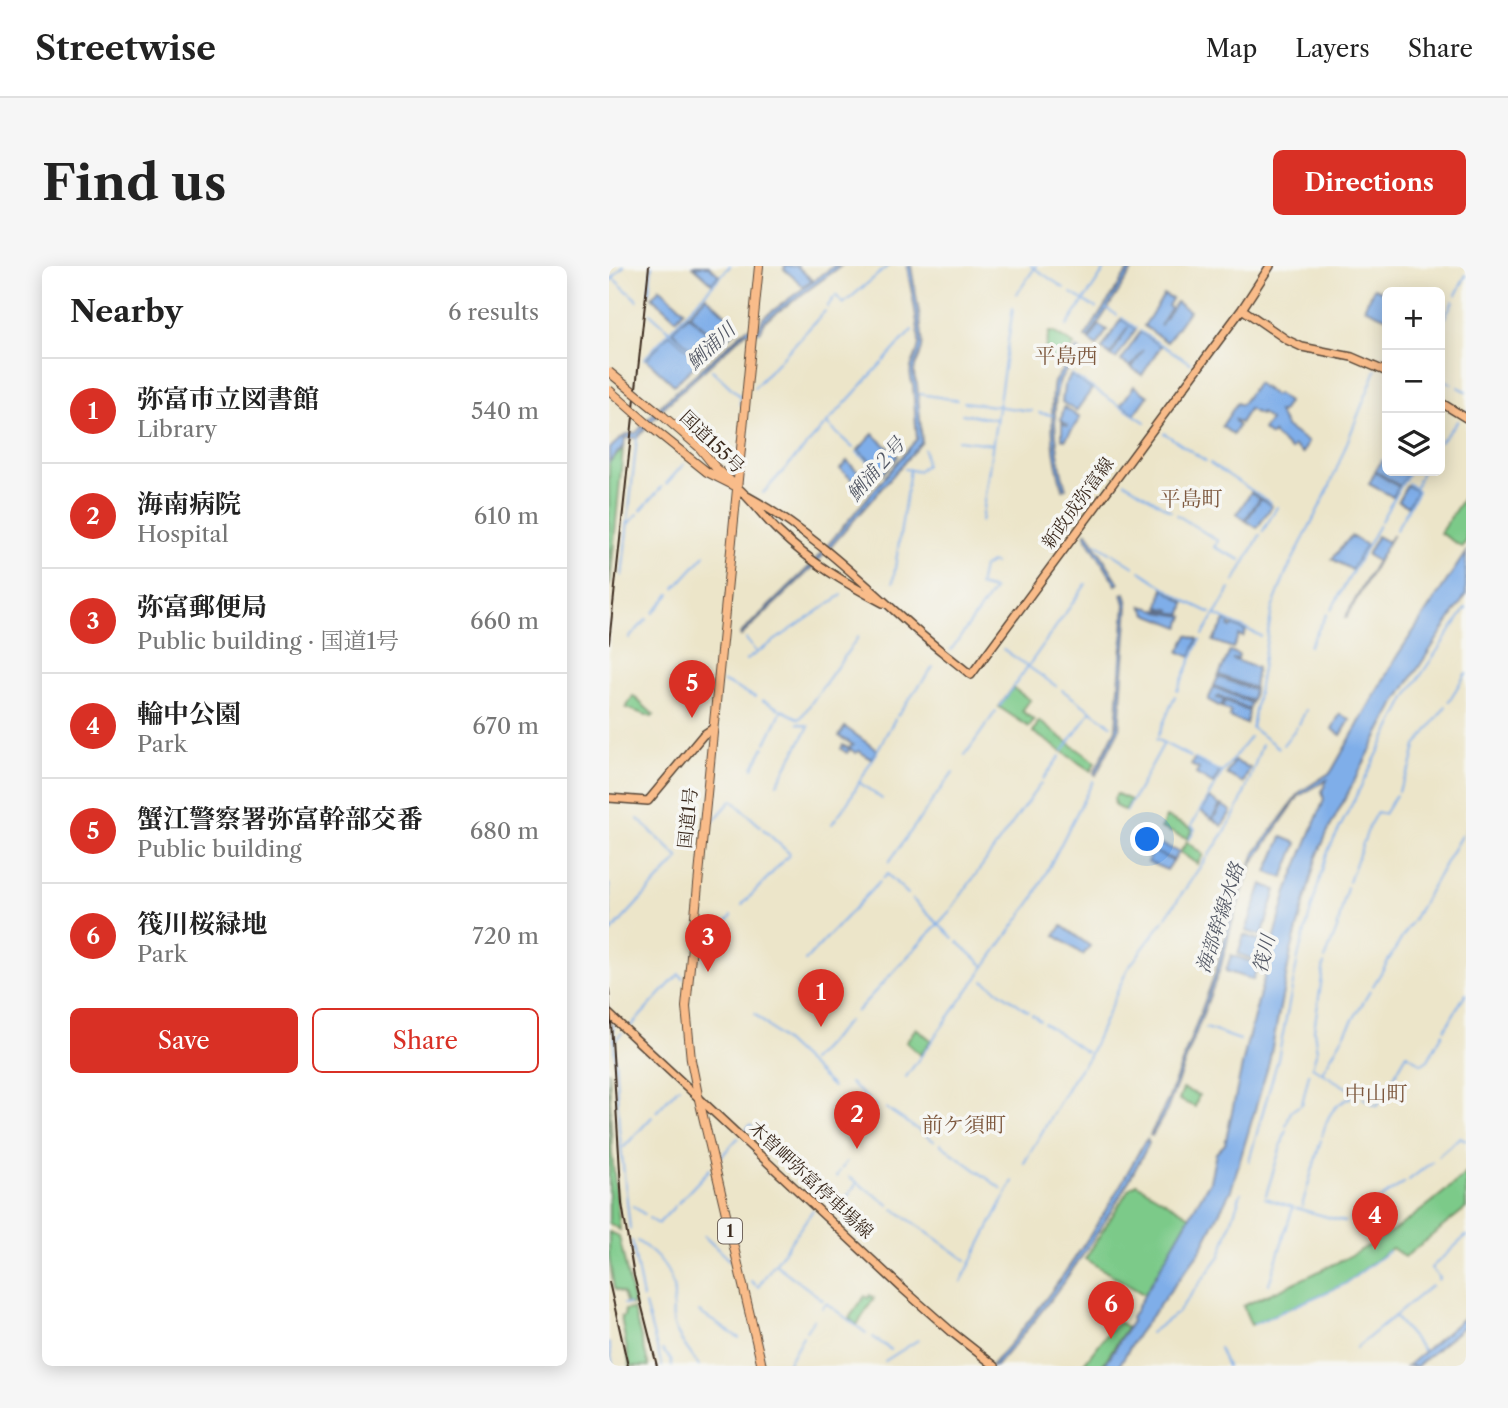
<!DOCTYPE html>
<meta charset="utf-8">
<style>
:root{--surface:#fff;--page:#f6f6f6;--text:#222;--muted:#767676;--line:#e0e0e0;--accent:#d93025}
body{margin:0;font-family:"Libre Caslon Text","Noto Serif JP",serif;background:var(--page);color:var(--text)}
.controls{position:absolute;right:21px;top:21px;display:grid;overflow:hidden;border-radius:10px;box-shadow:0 4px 18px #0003}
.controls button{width:63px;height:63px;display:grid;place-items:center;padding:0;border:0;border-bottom:2px solid var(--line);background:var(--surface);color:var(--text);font:35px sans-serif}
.you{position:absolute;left:539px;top:574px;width:24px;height:24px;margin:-18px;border:5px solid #fff;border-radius:50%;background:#1a73e8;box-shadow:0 0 0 10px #1a73e833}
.badge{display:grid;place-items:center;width:46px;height:46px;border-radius:50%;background:var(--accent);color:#fff;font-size:23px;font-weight:700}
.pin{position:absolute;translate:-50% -58px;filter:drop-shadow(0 2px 4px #0008)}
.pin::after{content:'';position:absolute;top:37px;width:24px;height:21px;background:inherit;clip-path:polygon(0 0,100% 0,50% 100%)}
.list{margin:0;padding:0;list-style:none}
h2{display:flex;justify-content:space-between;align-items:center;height:91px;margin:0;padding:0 28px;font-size:30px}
h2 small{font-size:23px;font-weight:400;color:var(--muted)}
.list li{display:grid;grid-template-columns:46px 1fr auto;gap:21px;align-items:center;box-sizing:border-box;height:105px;padding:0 28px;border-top:2px solid var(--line)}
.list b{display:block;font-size:26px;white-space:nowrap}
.list p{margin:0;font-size:23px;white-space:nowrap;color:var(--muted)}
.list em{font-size:23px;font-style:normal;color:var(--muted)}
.actions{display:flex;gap:14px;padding:21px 28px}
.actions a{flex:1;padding:16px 0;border:2px solid var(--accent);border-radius:10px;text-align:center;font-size:24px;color:var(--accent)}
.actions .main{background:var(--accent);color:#fff}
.icon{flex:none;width:38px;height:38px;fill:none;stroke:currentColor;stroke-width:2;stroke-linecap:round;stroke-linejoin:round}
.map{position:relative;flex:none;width:857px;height:1100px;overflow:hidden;border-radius:10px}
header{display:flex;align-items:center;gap:42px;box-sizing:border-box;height:98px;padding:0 35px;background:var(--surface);border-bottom:2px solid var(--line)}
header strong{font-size:33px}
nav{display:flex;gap:38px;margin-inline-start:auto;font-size:24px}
.intro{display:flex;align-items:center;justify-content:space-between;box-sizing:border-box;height:168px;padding:0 42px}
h1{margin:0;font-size:49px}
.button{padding:18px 32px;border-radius:10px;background:var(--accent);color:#fff;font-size:24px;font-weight:700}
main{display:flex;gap:42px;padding:0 42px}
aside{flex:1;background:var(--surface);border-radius:10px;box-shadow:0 4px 18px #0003}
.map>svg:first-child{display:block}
.green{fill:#7cca89;stroke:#5c7a54;stroke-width:2}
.water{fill:#7faee9;stroke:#5d6c84;stroke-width:2}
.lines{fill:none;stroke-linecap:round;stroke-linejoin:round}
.stream{stroke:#7faee9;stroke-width:2}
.major-casing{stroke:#564638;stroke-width:10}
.highway-casing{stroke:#564638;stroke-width:10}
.major{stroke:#f9bc8a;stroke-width:7}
.highway{stroke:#f9bc8a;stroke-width:8}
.rail{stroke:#3b2a1e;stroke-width:2}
.highway-bridge-casing{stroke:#564638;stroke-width:10;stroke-linecap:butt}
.highway-bridge{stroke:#f9bc8a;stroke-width:8}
.labels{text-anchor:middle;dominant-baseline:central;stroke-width:7;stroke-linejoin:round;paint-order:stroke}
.shield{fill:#f6f6f2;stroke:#73675e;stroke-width:2}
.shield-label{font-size:16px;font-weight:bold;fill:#3b2a1e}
.street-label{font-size:18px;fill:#3b2a1e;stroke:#f6f6f2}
.water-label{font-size:19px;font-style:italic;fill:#535865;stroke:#f6f6f2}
.quarter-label{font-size:21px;fill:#7d583e;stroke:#f6f6f2}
</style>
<header>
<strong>Streetwise</strong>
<nav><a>Map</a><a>Layers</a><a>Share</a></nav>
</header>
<div class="intro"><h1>Find us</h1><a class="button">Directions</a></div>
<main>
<aside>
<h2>Nearby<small>6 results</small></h2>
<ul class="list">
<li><span class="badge">1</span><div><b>弥富市立図書館</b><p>Library</p></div><em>540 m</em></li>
<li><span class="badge">2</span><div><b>海南病院</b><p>Hospital</p></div><em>610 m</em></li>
<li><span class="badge">3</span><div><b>弥富郵便局</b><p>Public building · 国道1号</p></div><em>660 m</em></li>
<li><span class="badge">4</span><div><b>輪中公園</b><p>Park</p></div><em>670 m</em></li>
<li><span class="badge">5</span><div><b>蟹江警察署弥富幹部交番</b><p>Public building</p></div><em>680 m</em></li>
<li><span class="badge">6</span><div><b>筏川桜緑地</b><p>Park</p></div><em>720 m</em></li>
</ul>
<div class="actions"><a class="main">Save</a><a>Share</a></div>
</aside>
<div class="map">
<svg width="857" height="1100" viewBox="0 0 857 1100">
<rect width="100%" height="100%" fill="#f6f6f2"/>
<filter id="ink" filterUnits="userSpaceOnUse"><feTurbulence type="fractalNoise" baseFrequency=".0143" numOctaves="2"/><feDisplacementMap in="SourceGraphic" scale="14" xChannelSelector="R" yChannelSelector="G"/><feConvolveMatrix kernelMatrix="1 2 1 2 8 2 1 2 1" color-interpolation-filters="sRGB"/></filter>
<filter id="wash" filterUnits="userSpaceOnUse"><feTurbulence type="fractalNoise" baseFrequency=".00686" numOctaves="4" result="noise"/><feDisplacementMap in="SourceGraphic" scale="28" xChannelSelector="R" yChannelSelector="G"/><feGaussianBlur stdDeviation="1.57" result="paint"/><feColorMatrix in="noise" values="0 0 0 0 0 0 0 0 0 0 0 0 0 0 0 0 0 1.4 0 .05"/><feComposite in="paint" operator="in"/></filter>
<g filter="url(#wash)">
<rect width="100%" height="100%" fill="#ece5c9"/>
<path class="green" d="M 440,66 L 444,66 L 465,79 L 452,98 L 435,87 Z
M 14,183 L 1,318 L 0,319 L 0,196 Z
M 857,228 L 857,275 L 853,281 L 831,267 Z
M 404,422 L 421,434 L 413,445 L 425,454 L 420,461 L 390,441 Z
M 24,430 L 45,449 L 43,451 L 17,442 Z
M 430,455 L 486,496 L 482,505 L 424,466 Z
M 508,528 L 522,534 L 516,545 L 506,540 L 505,532 Z
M 557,551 L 584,563 L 578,573 L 552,562 Z
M 578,576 L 594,589 L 588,598 L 571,586 Z
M 307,762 L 322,774 L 311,789 L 297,776 Z
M 0,805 L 3,888 L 11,964 L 0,957 Z
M 574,823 L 590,829 L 586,841 L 570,834 Z
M 857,907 L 857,942 L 796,991 L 783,982 L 736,1018 L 642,1059 L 634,1040 C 680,1019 728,999 771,973 C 802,954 830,931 857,907 Z
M 528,918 L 581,950 L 536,1029 L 476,993 L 520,923 Z
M 0,966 L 10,970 L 25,1039 L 18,1038 L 14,1027 L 5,1023 L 0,990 Z
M 261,1029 L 265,1032 L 248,1059 L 240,1052 L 256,1030 L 259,1032 Z
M 24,1043 L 40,1100 L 21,1100 L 12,1051 L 15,1050 L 16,1044 Z
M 510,1056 L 518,1061 L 493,1100 L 473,1100 L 501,1064 Z"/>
<path class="water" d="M 84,0 L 100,0 L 110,9 L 103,17 Z
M 176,0 L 188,0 L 203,14 L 194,20 L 175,3 Z
M 225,0 L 232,0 L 156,55 L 151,66 L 137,66 L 55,141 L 28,172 L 16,172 L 15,180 L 0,196 L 0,183 C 11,174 13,168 27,167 L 52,139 L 138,62 L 150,61 L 154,52 Z
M 298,0 L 302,0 C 304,16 316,70 313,82 C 310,96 300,103 308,118 L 313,176 L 204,301 L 132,370 L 131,368 L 201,300 L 308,173 L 304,119 C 296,100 309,93 310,77 C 310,57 301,21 298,0 Z
M 522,0 L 526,0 L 479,73 L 476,71 Z
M 51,22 L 75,44 L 67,53 L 43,31 Z
M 765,22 L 778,28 L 778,52 L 755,42 Z
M 555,29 L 563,33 L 559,40 L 562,42 L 551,60 L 567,36 L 580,45 L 558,76 L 535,60 Z
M 97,30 L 129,60 L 129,63 L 112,78 L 80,48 Z
M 79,49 L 99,67 L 82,83 L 63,65 Z
M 512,53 L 527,63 L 507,93 L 502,90 L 519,61 L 501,89 L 493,83 Z
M 490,59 L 498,64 L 488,80 L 480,75 Z
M 531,66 L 552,80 L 533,109 L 523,102 L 534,84 L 522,101 L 512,95 Z
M 61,67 L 91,95 L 65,119 L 37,93 Z
M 468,82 L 471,84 C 465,94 455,106 450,117 C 441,142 449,198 457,222 L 454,224 C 443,190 442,159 444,123 L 445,116 Z
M 462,109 L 483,123 L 467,145 L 453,136 L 455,120 Z
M 648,117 L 666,130 L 668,128 L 679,136 L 673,146 L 669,146 L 677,161 L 699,176 L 694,187 L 685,180 L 682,184 L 664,168 L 665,166 L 661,170 L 654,164 L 661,154 L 652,147 L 651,149 L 640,143 L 631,157 L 625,153 L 629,160 L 624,169 L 613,160 L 628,137 L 632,139 Z
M 525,120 L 539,130 L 526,148 L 512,139 Z
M 455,141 L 471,152 L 456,174 L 453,173 L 453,157 L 459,160 L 452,154 Z
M 264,168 L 289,190 L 274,207 L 249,184 Z
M 238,195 L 263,219 L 257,226 L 231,203 Z
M 773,195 L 778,198 L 778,205 L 791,205 L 798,209 L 791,220 L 766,205 Z
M 766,206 L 790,221 L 784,231 L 760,218 Z
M 798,219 L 808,225 L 799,240 L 789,235 Z
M 642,226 L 651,232 L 636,254 L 628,248 Z
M 652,232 L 663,240 L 648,262 L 637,255 Z
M 478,266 L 510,317 L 507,319 L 476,269 Z
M 784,268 L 737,352 L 736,352 L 768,295 L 758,289 L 768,270 L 779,276 Z
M 742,270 L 757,279 L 743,304 L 723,293 Z
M 857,286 L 857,329 L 785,439 L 718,567 L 707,593 L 682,686 L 660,797 L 622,924 L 591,985 L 528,1069 L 510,1100 L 495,1100 L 523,1055 L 522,1052 L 601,915 L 607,887 L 616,878 L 638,777 L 678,625 L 715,534 L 713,525 L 718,514 L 690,530 L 643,598 L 624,653 L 612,700 L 558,844 L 543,870 L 541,869 L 559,834 L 607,705 L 621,652 L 646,587 L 691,526 L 722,506 L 788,390 Z
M 554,322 L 576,337 L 573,348 L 551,345 L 551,343 L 563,344 L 550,341 Z
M 516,327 L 519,338 L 510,464 L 487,509 L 485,507 L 507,463 L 516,338 L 513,328 Z
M 533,340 L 549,344 L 550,346 L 575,350 L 571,361 L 538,348 Z
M 616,355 L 622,357 L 620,361 L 622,362 L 624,359 L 637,365 L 634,371 L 630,369 L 624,382 L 604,375 Z
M 579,369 L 589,373 L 582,391 L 570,386 Z
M 621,385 L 630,389 L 629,393 L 623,393 L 648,402 L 645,422 L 610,409 Z
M 609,411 L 645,424 L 643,435 L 605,420 Z
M 605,421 L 642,437 L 640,443 L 610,430 L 608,432 L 615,434 L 612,441 L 599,434 Z
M 616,435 L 640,445 L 637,458 L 620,451 L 622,446 L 613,441 Z
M 731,448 L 741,454 L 732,469 L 723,463 Z
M 236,461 L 268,484 L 262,493 L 250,485 L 247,487 L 241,483 L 238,487 L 232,483 L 234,479 L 239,482 L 244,479 L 230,470 Z
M 585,493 L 611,506 L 604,518 L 587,508 L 590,503 L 582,499 Z
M 625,495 L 641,502 L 634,517 L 618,508 Z
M 600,532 L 611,539 L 603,553 L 592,545 Z
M 613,539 L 622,545 L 613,560 L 604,553 Z
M 673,571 L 688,577 L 674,612 L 658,606 Z
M 541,574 L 570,586 L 565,594 L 545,586 L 564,595 L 558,604 L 539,596 L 543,588 L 541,591 L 534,588 Z
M 653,618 L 667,624 L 653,670 L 637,665 Z
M 453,660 L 481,680 L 474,689 L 446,669 Z
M 635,669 L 655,676 L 650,695 L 629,688 Z
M 622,689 L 649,698 L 644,714 L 617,705 Z
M 538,873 L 540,877 C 499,958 446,1033 387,1100 L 382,1100 C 442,1033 492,958 534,878 Z
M 857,1050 L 857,1058 L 808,1100 L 798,1100 Z"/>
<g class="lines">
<path class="stream" d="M 422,0 L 455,22
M 4,12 L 29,35
M 0,16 L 15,0
M 462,27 L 487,42
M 40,28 L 43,0
M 408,28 L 427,0
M 847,29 L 857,9
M 218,41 L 227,29 L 234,38 L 279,0
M 497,42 L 508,49
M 41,47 L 93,95
M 513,52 L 527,62
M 458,60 L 498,0
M 531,65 L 581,97
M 831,81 L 834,55 L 844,35
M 777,86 L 778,87
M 35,93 L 121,0
M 275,95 L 303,64
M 103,104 L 132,131 L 131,138
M 462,108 L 536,156
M 831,112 L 843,118
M 849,121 L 857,125
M 145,122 L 216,45
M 311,128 L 348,134
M 355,136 L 423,145
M 856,146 L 857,145
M 430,147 L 443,149
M 353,148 L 387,153
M 219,159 L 244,182
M 555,167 L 597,195
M 349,174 L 383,178
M 831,176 L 849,155
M 248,186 L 272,208
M 773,194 L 778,197
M 601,197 L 662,237
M 296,203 L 309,205 L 317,199 L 315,183
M 516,216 L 562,245
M 57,218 L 75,198
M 807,221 L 813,205
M 154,227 L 273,97
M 32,244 L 53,221
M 568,249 L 609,275 L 605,281 L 632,294
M 772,255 L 799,208 L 792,205
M 372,256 L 404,42
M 20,257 L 29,248
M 787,264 L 809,225 L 799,217
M 654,265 L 668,241
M 487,277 L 525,301
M 531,305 L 577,335 L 602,347
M 13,310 L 28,172
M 284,316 L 301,203
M 625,316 L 651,269
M 66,322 L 96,289
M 722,344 L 770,259
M 44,347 L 61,328
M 607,349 L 652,370
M 594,369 L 621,323
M 20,372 L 38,353
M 137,373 L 147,386
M 700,380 L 718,348
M 394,383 L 447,420
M 342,384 L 385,324 L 370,320 L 374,301 L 383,296 L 386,298
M 137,394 L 233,329
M 115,416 L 146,431
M 453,424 L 502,459
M 568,425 L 591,374
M 153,434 L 191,453 L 249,371
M 840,435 L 857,407
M 391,440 L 477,318
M 288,450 L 324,401
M 690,458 L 697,444
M 549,470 L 566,430
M 547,473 L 582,491
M 157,477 L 173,444
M 674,479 L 688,461
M 670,482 L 643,462 L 663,343 L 676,309 L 720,222 L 767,104
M 454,485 L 482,445
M 356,489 L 387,445
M 586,493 L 612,506
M 144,502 L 155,481
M 434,513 L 451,490
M 251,517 L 273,533
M 168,518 L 200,460 L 189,457
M 789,525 L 802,501 L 807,480 L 837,440
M 517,546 L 555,477
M 223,558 L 239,536 L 286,453
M 100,560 L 123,534 L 151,560
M 856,564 L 857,563
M 580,573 L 586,563 L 582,560 L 613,507 L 641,471
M 599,590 C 629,551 637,524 653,478
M 280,596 L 344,506
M 274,612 L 278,608 L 299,628
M 740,616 L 761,558 L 768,546 L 775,548 L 787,529
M 0,618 L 2,666
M 303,633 L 344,672
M 133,639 L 181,588 L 154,563
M 343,642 L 432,517
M 557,651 L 597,592
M 804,654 L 853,568
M 2,666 L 70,592 L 29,553
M 349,676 L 376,701
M 96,680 L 123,650
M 716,693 L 728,663 L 738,621
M 196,695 L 271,615
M 715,698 L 705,764 L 708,785 L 703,801 L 745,826
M 375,715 L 419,745
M 764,720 L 802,657
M 247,746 L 342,644
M 146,748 L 224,821
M 423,748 L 431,754
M 4,757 L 10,862 L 21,963
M 435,757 L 477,786
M 21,761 L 70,708 L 74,712
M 597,762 L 631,774
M 836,763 L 857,727
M 6,774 L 13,767
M 202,795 L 239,755
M 713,806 L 761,725
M 297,811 L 424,633 L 484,515
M 241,817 L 260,834
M 754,832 L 768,840 L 798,788 L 813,798 L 819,794 L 834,767
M 263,837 L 267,841
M 277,842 L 325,875
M 47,846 L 70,821
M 677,860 L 682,845 L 693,838 L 700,808
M 134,867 L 141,859 L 167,883
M 713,870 C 718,851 723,840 742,831
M 331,878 L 393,923
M 15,881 L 43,851
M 173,890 L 204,918
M 829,890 L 851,871 L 857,874
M 109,894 L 129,872
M 640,895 L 669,793 L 690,687 L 718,587 L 798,430 L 857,342
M 415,897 L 464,813 L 479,792 L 518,704 L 555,654
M 233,902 L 237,896
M 227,911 L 230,905
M 240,911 L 280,939
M 800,914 L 823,896
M 657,929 L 677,864
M 656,932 L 684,941 L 660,1018
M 69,937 L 101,903
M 24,940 L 35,948
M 693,940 L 712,874
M 687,942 L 736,956
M 285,943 L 357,994
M 204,944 L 166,998 L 214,1034
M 245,946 L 233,938 L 248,917
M 40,952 L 49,958 L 66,940
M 741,953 L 796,916
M 95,970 L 121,995
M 23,975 L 34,1032
M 28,975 C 48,988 65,1005 65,1031 C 64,1042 62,1053 66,1063 C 72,1076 83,1089 90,1100
M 829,1014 L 830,1012 L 822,1002 L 857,970
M 142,1015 L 149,1021 L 165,998
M 352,1016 L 404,915
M 15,1038 L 20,1038
M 36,1039 L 53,1100
M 213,1042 L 217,1037 L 257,1067
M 90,1046 L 130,1072
M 786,1051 L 814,1084
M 645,1058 L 736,1018 L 780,985
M 197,1065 L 205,1053
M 541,1067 L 568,1047 L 611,990 L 632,927
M 264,1071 L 282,1084
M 0,1077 L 4,1100
M 610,1082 L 618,1100
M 747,1082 L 822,1020
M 53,1084 L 62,1093 L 63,1100
M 276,1095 L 309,1074
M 177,1100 L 194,1070"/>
</g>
</g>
<g filter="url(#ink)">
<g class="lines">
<defs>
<path id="major" d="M 633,43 L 678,74 L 693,81 L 743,91 L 778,106
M 831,136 L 857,152
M 128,221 C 144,235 155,252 170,266 C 201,296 236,317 274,337
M 138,230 C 202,265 253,316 307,364 C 325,380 344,394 362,409 L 633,43 L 661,0
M 0,532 L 39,535 L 94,469 L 103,463
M 0,748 L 294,1023 L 344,1067 L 386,1100"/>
<path id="highway" d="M 150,0 L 77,741 L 82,794 L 89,829 L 153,1100
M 54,150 L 90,181 L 106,201 L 126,219
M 42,161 L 98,206 L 128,221"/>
</defs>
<use href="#major" class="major-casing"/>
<use href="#highway" class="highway-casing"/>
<use href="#major" class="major"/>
<use href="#highway" class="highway"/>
<path class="rail" d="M 0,377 L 40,0
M 0,723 L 13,938 L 25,1010 L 48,1100
M 0,1016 L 19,1100"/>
<defs>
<path id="highway-bridge" d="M 0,106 L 54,150
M 0,124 L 42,161"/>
</defs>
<use href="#highway-bridge" class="highway-bridge-casing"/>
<use href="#highway-bridge" class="highway-bridge"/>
</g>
</g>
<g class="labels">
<rect class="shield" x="109" y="952.5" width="24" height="25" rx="5"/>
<g class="shield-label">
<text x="121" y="965">1</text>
</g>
<g class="street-label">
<text transform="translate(103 176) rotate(44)">国道155号</text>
<text transform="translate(469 237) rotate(-54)">新政成弥富線</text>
<text transform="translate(79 552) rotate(-84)">国道1号</text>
<text transform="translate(202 914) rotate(43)">木曽岬弥富停車場線</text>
</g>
<g class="water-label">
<text transform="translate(102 80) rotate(-43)">鯏浦川</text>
<text transform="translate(267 203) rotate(-49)">鯏浦２号</text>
<text transform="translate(611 652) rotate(-72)">海部幹線水路</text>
<text transform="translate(655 688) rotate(-76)">筏川</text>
</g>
<g class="quarter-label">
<text x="457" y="89">平島西</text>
<text x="582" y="232">平島町</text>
<text x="767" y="827">中山町</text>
<text x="355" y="858">前ケ須町</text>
</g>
</g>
</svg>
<div class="controls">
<button>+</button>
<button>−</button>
<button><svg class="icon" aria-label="layers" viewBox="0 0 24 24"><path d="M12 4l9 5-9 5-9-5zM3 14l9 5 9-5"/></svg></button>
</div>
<div class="you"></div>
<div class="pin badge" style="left:212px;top:761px">1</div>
<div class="pin badge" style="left:248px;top:883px">2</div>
<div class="pin badge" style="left:99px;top:706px">3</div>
<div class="pin badge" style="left:766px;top:984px">4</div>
<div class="pin badge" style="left:83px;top:452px">5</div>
<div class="pin badge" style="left:502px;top:1073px">6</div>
</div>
</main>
